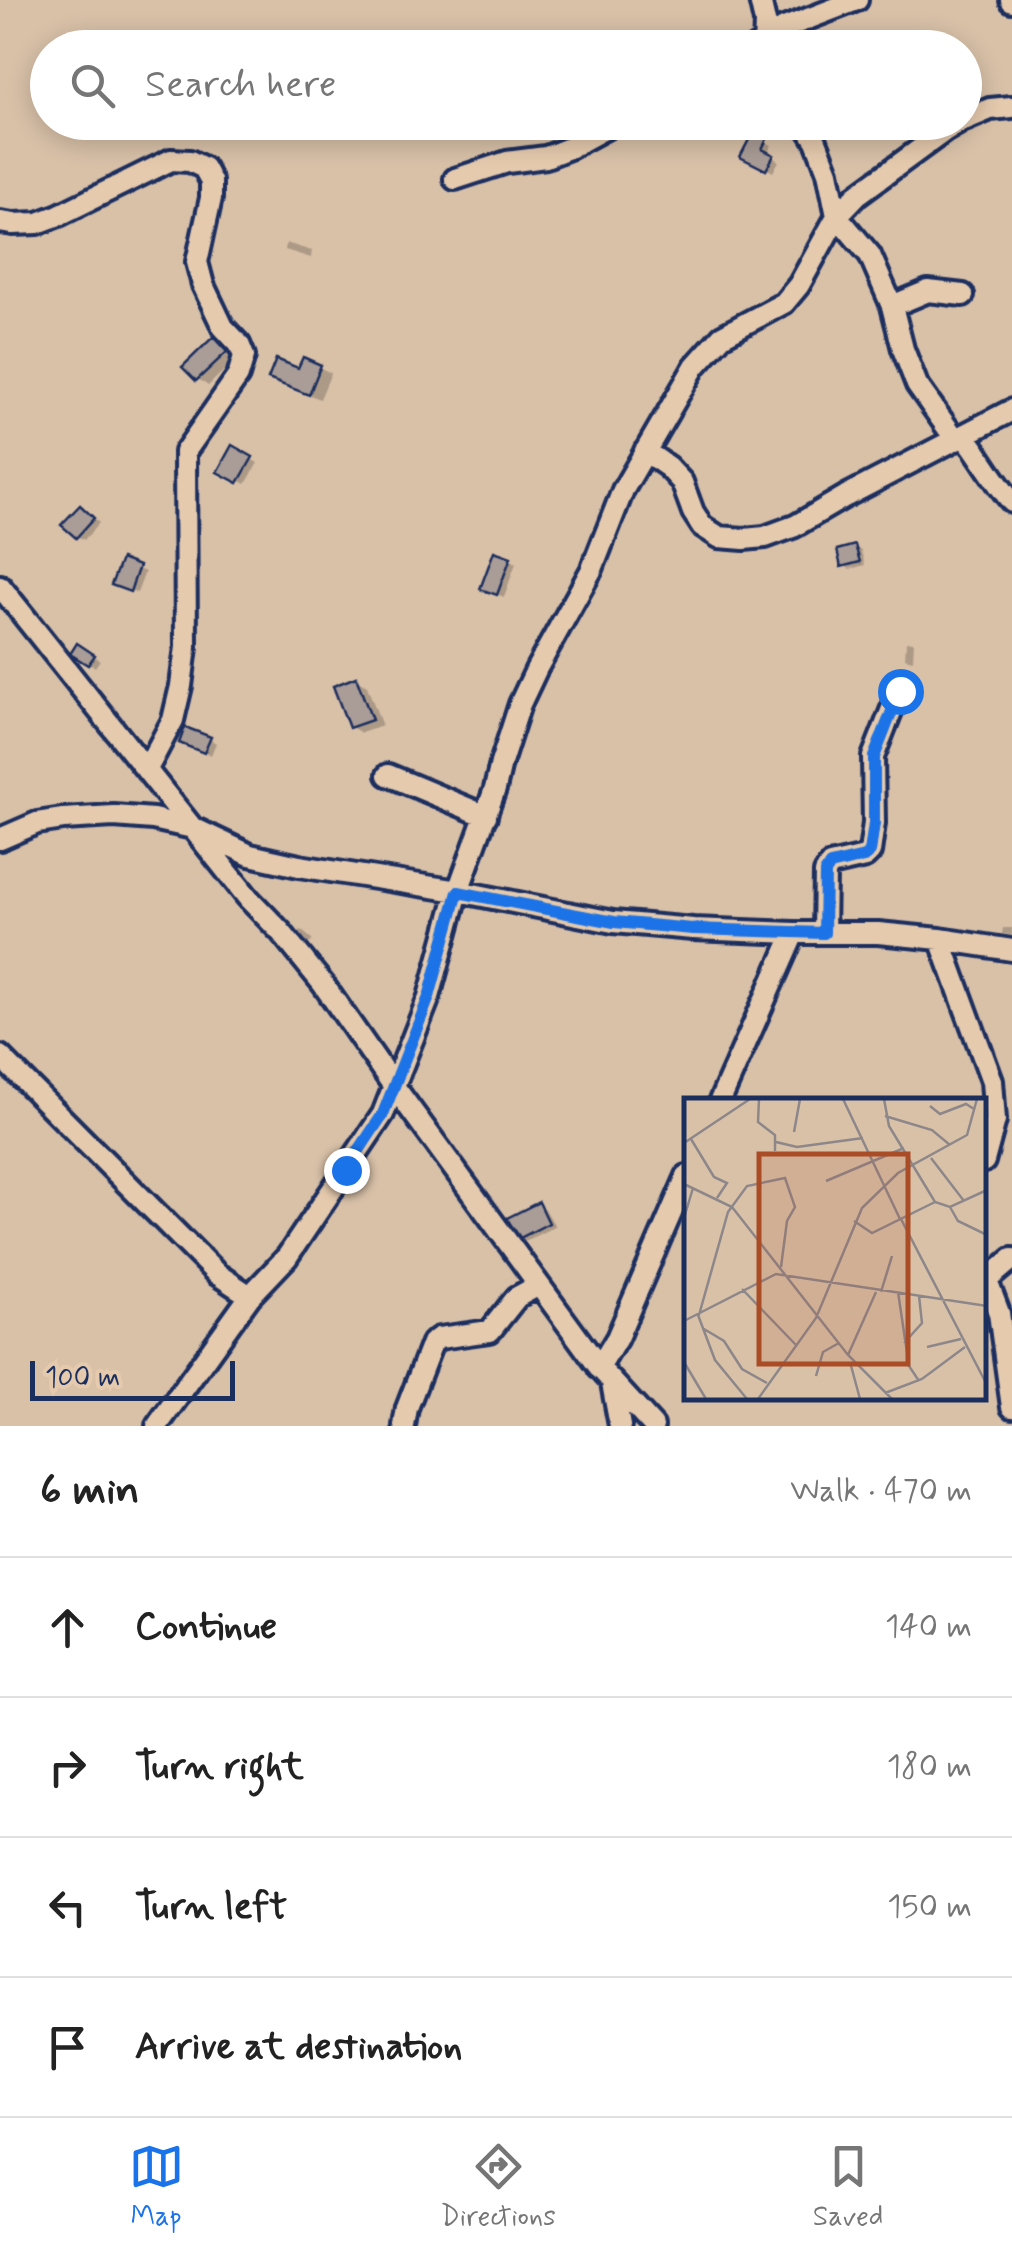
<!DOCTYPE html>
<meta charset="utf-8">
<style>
:root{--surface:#fff;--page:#f6f6f6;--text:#222;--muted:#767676;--line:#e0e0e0;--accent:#1a73e8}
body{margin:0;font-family:Mynerve,sans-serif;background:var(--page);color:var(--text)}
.scale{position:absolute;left:30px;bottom:25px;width:205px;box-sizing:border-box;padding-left:10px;border:5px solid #1b2f5e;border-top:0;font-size:28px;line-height:35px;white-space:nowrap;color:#1b2f5e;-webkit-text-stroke:8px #e5caad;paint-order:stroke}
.stop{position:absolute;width:30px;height:30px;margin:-22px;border:8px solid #1a73e8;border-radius:50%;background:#fff}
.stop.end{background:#1a73e8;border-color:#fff;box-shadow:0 2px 10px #0008}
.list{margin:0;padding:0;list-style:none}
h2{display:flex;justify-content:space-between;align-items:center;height:130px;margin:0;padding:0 40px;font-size:42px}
h2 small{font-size:32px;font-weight:400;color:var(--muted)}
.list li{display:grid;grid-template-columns:65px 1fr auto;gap:30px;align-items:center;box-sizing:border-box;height:140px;padding:0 40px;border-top:2px solid var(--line)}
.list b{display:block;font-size:38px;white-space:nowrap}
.list em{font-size:32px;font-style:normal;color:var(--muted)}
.icon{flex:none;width:55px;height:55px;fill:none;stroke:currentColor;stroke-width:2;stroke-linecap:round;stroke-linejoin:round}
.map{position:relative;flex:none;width:1012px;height:1426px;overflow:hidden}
.search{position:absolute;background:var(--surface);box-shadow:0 5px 25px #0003;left:30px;right:30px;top:30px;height:110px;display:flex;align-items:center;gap:25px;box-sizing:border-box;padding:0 35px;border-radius:55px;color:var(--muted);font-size:38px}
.sheet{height:690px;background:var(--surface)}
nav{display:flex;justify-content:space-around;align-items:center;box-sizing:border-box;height:140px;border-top:2px solid var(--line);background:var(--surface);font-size:28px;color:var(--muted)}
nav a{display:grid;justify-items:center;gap:5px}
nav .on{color:var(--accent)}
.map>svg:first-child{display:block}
.shadow{fill:#0003}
.building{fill:#aa9c96;stroke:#1b2f5e;stroke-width:2.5}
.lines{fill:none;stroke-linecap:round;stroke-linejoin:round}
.minor-casing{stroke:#1b2f5e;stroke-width:28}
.minor{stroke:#e5caad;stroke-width:20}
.route{stroke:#1a73e8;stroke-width:12}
.inset-road{fill:none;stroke:#8d878a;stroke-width:2.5}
.view{fill:#aa4c25;fill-opacity:0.15;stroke:#aa4c25;stroke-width:5}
.inset-edge{fill:none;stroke:#1b2f5e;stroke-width:5}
</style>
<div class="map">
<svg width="1012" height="1426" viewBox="0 0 1012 1426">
<rect width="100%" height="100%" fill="#d9c1a8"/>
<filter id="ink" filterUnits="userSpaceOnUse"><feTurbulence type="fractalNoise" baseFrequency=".01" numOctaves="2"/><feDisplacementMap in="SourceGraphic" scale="20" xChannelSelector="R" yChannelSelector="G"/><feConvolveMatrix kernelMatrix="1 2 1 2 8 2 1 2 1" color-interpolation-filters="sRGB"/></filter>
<g filter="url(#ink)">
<path class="shadow" d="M 754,136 L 772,145 L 767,154 L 779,161 L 773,172 L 743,156 Z
M 286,243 L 312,251 L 311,258 L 285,250 Z
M 213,340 L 224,347 L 236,359 L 208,386 L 198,379 L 185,367 Z
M 304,360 L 331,373 L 320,399 L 282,384 L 300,372 Z
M 233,449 L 258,463 L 246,484 L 221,471 Z
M 87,512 L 99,523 L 84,540 L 77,536 Z
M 854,547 L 861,551 L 865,565 L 850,569 L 844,566 Z
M 510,559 L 516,563 L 504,597 L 489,591 Z
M 122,562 L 145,572 L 137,593 L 120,587 Z
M 906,641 L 914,642 L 913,660 L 905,658 Z
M 78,647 L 100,660 L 95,667 L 74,653 Z
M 356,680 L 367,686 L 382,726 L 361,733 L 351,727 Z
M 210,739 L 216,743 L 211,755 L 188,745 Z
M 1003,928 L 1012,928 L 1012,935 L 1002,934 Z
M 301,930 L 313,940 L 309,944 L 297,934 Z
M 538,1205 L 545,1209 L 555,1226 L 526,1241 L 520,1237 Z"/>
<path class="building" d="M 753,132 L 767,139 L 762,149 L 774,155 L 766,170 L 740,157 Z
M 213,337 L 227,352 L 196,381 L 182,367 Z
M 303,357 L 321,365 L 309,395 L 268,379 L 276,359 L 298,368 Z
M 232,445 L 253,457 L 238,483 L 217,472 Z
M 80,505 L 94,518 L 76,538 L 61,525 Z
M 855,545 L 860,562 L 841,567 L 837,550 Z
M 494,551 L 511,557 L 497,595 L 480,589 Z
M 121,559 L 139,566 L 130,592 L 111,585 Z
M 77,643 L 95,655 L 88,665 L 70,654 Z
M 356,677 L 372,720 L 349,728 L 333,686 Z
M 185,727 L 211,737 L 204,753 L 179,743 Z
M 539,1202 L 549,1223 L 518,1239 L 507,1218 Z"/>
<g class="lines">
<defs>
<path id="minor" d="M 760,0 L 765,22 L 764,48
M 1011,0 L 1012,1
M 754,48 L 784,28 L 857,0
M 964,120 L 990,109 L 1012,107
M 804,122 L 816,141 L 828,172 L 837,216 L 870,255 L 892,306 L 903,349 L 917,385 L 956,440
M 455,179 L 507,162 L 546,157 L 569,148 L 617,122
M 0,222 L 13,224 L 38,223 L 59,215 L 171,160 L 190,161 L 204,168 L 211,181 L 211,198 L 197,262 L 203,285 L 223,327 L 239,344 L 244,356 L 238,376 L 185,452 L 186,647 L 181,686 L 173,720 L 147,769
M 892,306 L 928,291 L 963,295
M 965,436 C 982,458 994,481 1012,502
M 645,451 L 668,467 L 682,482 L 693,512 L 702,526 L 719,537 L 744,539 L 765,537 L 795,526 L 846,496 L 1012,410
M 0,586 L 249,899 L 281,932 L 323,984 L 393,1085 L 599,1367 L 653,1426
M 388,775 L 486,816
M 0,839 L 37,823 L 63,819 L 114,816 L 153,819 L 193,828 L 250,855 L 299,866 L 458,891 L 613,922 L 693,929 L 794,933 L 878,933 L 940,939 L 1012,950
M 824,933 L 825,873 L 830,865 L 865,857 L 870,852 L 874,823 L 873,757 L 899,691
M 940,939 L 992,1081 L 995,1120 L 984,1161
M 0,1056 L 217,1274 L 250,1296
M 720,1101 L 794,933
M 984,1273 L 999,1313 L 1012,1407
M 987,1280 L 1012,1259
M 599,1368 L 617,1338 L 687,1176
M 612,1383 L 620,1426
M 157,1426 L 250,1296 L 287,1257 L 383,1114 L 429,997 L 458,891 L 495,789 L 501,763 L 520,704 L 537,668 L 592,569 L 623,490 L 695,366 L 722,336 L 784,303 L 799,285 L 837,216 L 857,195 L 946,130 L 960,122
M 404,1426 L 407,1408 L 432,1343 L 439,1338 L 490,1331 L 517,1297 L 539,1285"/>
</defs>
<use href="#minor" class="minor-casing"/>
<use href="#minor" class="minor"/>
</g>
</g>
<g class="lines" filter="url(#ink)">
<path class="route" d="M 346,1170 L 383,1114 L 429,997 L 458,892 L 614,922 L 693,929 L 824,933 L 825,873 L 830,865 L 864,857 L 870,852 L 874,823 L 874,757 L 900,691"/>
</g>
<g transform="translate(684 1098)">
<rect width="302" height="302" fill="#d9c1a8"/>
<path class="inset-road" d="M 75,1 L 74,24 L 91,37 L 91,53M 159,1 L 216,121M 200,1 L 205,28 L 251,104 L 266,109 L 303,92M 246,8 L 256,16 L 282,6 L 290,11M 201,18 L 248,32 L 266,47M 110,34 L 116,1M 7,41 L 30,79 L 43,85 L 33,100M 92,44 L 113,49 L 179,40M 0,45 L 66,1M 247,60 L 280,103M 142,83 L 220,50M 0,86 L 48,109 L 164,257 L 208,301M 266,109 L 274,123 L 303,137M 0,120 L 9,90M 217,121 L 303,287M 170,123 L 188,135 L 251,104M 58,191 L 112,247M 197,194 L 208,158M 214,194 L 225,268 L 235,283M 14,217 L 31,262 L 63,301M 15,217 L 44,114 L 63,88 L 101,80 L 111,109 L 103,123 L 97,169M 0,223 L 92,176 L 303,208M 20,231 L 40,243 L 58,271 L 83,285M 220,245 L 238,225 L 235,198M 243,249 L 277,241M 164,257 L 192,194M 0,264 L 22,301M 166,264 L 176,301M 132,278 L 139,254 L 155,245M 201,295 L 238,281 L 281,249M 74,301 L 132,220 L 178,110 L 214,75 L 283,37 L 293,1"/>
<path class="view" d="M 75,56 L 224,56 L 224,266 L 75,266 Z"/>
<rect width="302" height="302" class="inset-edge"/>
</g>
</svg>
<div class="scale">100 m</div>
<div class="stop" style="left:900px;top:691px"></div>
<div class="stop end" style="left:346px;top:1170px"></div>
<div class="search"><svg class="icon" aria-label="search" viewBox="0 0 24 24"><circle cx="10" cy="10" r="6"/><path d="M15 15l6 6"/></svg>Search here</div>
</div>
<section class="sheet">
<h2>6 min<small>Walk · 470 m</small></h2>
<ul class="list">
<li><svg class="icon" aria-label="ahead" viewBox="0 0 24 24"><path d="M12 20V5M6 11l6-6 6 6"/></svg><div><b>Continue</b></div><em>140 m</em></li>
<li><svg class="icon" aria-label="right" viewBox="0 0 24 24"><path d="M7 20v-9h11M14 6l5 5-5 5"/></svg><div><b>Turn right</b></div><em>180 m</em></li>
<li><svg class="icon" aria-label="left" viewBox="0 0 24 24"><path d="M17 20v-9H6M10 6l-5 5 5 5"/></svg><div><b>Turn left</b></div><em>150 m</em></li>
<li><svg class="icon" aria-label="arrive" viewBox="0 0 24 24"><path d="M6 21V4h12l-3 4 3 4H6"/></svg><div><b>Arrive at destination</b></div></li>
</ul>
</section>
<nav>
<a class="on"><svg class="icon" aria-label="map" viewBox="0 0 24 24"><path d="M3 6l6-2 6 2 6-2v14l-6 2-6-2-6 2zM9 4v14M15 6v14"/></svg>Map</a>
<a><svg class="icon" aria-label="directions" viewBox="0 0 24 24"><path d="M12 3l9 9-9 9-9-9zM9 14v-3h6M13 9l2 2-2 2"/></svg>Directions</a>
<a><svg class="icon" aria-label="saved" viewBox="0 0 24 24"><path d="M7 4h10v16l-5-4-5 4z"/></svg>Saved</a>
</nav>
